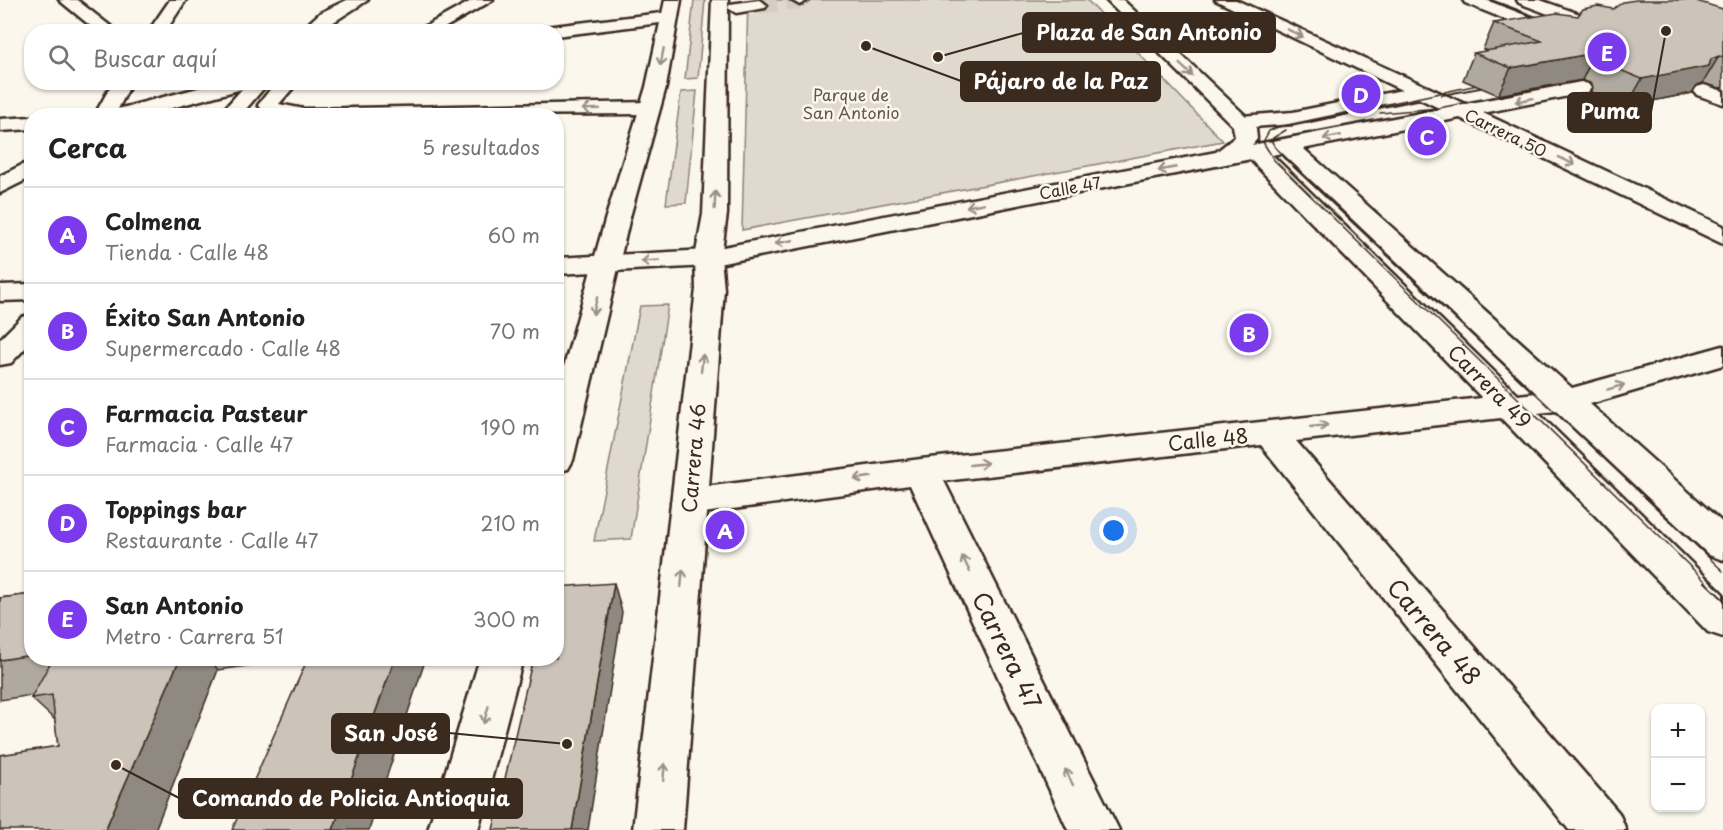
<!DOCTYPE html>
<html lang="es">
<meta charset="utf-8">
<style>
:root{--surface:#fff;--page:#f6f6f6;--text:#222;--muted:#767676;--line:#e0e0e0;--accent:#7c3aed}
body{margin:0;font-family:"Playpen Sans",sans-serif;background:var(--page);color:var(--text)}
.controls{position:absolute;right:18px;bottom:18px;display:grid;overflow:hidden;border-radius:12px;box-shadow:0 2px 4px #0004}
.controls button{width:54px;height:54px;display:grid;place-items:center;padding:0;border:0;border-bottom:2px solid var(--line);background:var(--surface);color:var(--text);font:30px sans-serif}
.you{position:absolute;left:1114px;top:531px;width:21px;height:21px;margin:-15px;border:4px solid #fff;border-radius:50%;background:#1a73e8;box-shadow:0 0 0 9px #1a73e833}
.badge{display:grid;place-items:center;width:39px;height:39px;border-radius:50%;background:var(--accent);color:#fff;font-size:20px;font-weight:700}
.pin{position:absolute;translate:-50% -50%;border:3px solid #fff;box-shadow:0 2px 6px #0006}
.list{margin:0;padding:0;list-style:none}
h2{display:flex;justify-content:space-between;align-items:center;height:78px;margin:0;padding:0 24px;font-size:26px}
h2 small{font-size:20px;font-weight:400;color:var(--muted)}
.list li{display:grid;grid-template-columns:39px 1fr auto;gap:18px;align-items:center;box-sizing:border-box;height:96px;padding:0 24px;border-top:2px solid var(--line)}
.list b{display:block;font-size:22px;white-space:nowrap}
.list p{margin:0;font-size:20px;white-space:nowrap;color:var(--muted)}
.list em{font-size:20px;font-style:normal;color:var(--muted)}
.icon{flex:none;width:33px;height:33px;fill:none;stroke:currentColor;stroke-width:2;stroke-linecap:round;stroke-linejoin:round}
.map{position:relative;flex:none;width:1723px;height:830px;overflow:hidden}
.search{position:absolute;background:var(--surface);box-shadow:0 2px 4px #0004;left:24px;top:24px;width:540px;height:66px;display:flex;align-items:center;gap:15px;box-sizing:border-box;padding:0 21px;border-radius:24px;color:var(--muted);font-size:22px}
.panel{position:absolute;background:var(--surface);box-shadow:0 2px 4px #0004;left:24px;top:108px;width:540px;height:558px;border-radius:24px}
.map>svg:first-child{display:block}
.green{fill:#dfd9ce;stroke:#8d8276;stroke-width:1.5}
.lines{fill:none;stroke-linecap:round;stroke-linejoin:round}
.secondary-tunnel{stroke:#d5cec3;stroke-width:18;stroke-dasharray:18 9;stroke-linecap:butt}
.street-casing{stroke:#3b2a1e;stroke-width:5}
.secondary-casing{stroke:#3b2a1e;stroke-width:5}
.primary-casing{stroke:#3b2a1e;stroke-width:5}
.street{fill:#fbf7ec;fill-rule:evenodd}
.secondary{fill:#fbf7ec;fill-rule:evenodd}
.primary{fill:#fbf7ec;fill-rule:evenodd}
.tram-far1{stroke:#3b2a1e;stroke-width:1.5}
.tram{stroke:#3b2a1e;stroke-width:2}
.rail{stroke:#3b2a1e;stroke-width:2}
.wall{fill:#afa99f;stroke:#3b2a1e;stroke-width:1.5}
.shaded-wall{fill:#8f8982;stroke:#3b2a1e;stroke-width:1.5}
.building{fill:#ccc4b9;stroke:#3b2a1e;stroke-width:1.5}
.oneway{stroke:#9b9085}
.labels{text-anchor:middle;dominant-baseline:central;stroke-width:5;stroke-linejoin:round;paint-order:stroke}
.far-park-label{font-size:16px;fill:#64564a;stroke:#fbf7ec}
.far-street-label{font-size:16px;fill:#3b2a1e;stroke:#fbf7ec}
.street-label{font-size:20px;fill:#3b2a1e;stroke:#fbf7ec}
.near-street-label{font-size:24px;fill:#3b2a1e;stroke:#fbf7ec}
.leader{fill:none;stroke:#3b2a1e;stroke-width:2}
.callout-dot{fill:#3b2a1e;stroke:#fbf7ec;stroke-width:2}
.callout{fill:#3b2a1e;stroke:#3b2a1e;stroke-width:2}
.callout-label{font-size:21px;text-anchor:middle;font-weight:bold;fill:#fff}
</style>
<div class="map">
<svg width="1723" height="830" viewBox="0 0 1723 830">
<rect width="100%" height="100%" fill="#fbf7ec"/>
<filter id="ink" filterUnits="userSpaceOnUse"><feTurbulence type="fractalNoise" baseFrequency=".0167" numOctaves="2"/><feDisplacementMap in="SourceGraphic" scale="12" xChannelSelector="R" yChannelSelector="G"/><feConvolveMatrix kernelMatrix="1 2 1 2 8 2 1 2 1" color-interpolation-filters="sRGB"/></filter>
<g filter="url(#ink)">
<path class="green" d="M 694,0 L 705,0 L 698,78 L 685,79 Z
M 748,0 L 1087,0 L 1223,141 L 742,230 Z
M 697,91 L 686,203 L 666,204 L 681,92 Z
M 668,305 L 631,539 L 594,541 L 640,306 Z"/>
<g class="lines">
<path class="secondary-tunnel" d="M 759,5 L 799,0"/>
<defs>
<path id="street" d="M 1463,0 L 1486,0 L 1566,31 L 1569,35 L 1566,39 L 1554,39 L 1465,3 Z
M 1704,85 L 1723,91 L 1723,104 L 1697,95 L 1694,91 L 1697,87 Z
M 1422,86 L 1429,88 L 1432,92 L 1429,96 L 1293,124 L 1241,128 L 1234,126 L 1230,122 L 1234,118 L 1241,116 L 1293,112 Z
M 1287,139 L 1295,141 L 1572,388 L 1723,346 L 1723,365 L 1590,404 L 1723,523 L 1723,560 L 1709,555 L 1556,411 L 1538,413 L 1723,594 L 1723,637 L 1708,632 L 1501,418 L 1296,441 L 1619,813 L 1626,830 L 1569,830 L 1261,445 L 944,481 L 1119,830 L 1068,830 L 910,485 L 689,515 L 676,511 L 671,502 L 676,493 L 689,489 L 921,459 L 1482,398 L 1248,157 L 1245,152 L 1248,147 L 1264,147 L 1518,395 L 1536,393 L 1279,151 L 1276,146 L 1279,141 Z"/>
<path id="secondary" d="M 59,0 L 77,0 L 118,32 L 98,32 Z
M 170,0 L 186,0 L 165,32 L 148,32 Z
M 347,0 L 368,0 L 318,32 L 299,32 L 320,13 Z
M 473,0 L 493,0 L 437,32 L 415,32 Z
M 759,0 L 767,5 L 765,8 L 736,13 L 728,8 L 730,4 Z
M 791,0 L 808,0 L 800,5 Z
M 1106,0 L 1123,0 L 1248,118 L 1256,128 L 1257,139 L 1252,145 L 1441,109 L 1215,0 L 1236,0 L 1465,104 L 1581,82 L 1588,84 L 1591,88 L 1588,92 L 1483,113 L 1723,226 L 1723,244 L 1460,118 L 708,266 L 556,274 L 556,258 L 708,250 L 1216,152 L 1235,137 L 1233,126 Z
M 1517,0 L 1540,0 L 1605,23 L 1608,27 L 1599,32 L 1593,31 L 1519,3 Z
M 670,12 L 676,13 L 678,17 L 676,21 L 556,36 L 556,32 L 537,32 L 545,27 Z
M 113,82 L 132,82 L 118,109 L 221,82 L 269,82 L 240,116 L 218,116 L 242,89 L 142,116 L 94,116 Z
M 276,82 L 298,82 L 279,104 L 304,109 L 650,102 L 657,104 L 660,108 L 657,112 L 650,114 L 269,116 L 258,105 Z
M 32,117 L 32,129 L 0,131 L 0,119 Z
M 32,160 L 32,177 L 0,193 L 0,176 Z
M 32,284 L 32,300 L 0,301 L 0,285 Z
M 32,314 L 32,341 L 11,363 L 0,365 L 0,339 L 22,317 Z"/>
<path id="primary" d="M 665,0 L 681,0 L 666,87 L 630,217 L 573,460 L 568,469 L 556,472 L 556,395 L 606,217 L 646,87 Z
M 712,0 L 728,0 L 727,214 L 721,258 L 724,289 L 683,830 L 633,830 L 696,289 L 695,258 L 703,214 Z
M 480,658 L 523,658 L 478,830 L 428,830 Z"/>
</defs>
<use href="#street" class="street-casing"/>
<use href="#secondary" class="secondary-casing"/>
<use href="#primary" class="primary-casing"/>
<use href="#street" class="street"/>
<use href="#secondary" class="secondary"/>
<use href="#primary" class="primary"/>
<path class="tram-far1" d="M 1492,82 L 1278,127 L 1269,131 L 1263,142 L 1274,160 L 1707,583
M 1380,113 L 1439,108 L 1551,86
M 1286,130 L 1273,138 L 1272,142 L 1276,148 L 1723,571"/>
<path class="tram" d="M 1705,582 L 1723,599"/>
<path class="rail" d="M 1491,0 L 1550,22
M 1442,95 L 1496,85"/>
</g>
<path class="wall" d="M 1723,9 L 1723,87 L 1720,88 L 1703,83 L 1697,85 L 1692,93 L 1627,106 L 1591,92 L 1593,88 L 1590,83 L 1582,80 L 1498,95 L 1463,80 L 1474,53 L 1488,51 L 1483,49 L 1494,23 L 1578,16 Z
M 32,594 L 32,658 L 303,658 L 218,670 L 58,746 L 55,720 L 31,698 L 33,695 L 0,700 L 0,598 Z"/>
<path class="shaded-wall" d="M 1595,53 L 1582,80 L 1498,95 L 1511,68 Z
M 1719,56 L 1703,83 L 1697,85 L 1692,93 L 1627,106 L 1642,79 Z
M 614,583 L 622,612 L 588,830 L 572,830 Z
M 180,658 L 209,658 L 218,670 L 155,830 L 105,830 Z
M 395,658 L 426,658 L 369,830 L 333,830 Z"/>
<path class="building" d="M 1636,0 L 1693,0 L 1723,9 L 1723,57 L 1719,56 L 1711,59 L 1709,66 L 1642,79 L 1605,64 L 1607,61 L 1604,56 L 1595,53 L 1511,68 L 1474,53 L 1542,41 L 1494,23 L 1557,13 L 1578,16 L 1583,9 L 1598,6 L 1613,9 L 1623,2 Z
M 614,583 L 572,830 L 493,830 L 533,658 L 556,658 L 556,587 Z
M 32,594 L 32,655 L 0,660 L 0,598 Z
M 53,658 L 180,658 L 105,830 L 0,830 L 0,755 L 58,746 L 52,695 L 31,698 Z
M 308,658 L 395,658 L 333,830 L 232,830 Z"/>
<defs><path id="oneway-shaft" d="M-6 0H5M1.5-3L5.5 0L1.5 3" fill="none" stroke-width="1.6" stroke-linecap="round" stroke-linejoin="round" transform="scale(1.5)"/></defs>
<g class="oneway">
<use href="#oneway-shaft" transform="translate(1295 33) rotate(25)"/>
<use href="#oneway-shaft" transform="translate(662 57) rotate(101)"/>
<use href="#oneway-shaft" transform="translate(1186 70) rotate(44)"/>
<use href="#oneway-shaft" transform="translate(1524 100) rotate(168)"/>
<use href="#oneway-shaft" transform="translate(591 109) rotate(179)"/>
<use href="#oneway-shaft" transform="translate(1332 137) rotate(169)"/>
<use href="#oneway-shaft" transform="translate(1567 161) rotate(26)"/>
<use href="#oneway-shaft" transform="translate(1167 169) rotate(169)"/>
<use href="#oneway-shaft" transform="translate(715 200) rotate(-88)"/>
<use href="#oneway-shaft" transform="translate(975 205) rotate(169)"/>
<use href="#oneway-shaft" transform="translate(784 242) rotate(169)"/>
<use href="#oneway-shaft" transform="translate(650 261) rotate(177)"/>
<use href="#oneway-shaft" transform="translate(595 306) rotate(104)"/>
<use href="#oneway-shaft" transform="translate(702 363) rotate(-84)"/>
<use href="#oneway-shaft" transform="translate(1616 387) rotate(-17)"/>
<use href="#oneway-shaft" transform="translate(1319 426) rotate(-6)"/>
<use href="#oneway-shaft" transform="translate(979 464) rotate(-6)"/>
<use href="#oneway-shaft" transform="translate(863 478) rotate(172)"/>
<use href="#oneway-shaft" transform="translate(966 564) rotate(-116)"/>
<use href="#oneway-shaft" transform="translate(682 578) rotate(-85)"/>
<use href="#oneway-shaft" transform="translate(486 715) rotate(106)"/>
<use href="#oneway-shaft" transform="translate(664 772) rotate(-85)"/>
<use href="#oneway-shaft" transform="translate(1069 777) rotate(-116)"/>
</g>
</g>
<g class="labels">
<g class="far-park-label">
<text x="851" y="94">Parque de<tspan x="851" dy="18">San Antonio</tspan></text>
</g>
<g class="far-street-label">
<text transform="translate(1506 132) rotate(26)">Carrera 50</text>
<text transform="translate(1070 187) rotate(-11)">Calle 47</text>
</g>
<g class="street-label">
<text transform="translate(1490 386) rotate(45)">Carrera 49</text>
<text transform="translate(1208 439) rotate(-6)">Calle 48</text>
<text transform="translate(693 458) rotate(-85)">Carrera 46</text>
</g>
<g class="near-street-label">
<text transform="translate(1435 631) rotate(50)">Carrera 48</text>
<text transform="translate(1008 650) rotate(64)">Carrera 47</text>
</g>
</g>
<path class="leader" d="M938 57L1023 33M866 46L961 81M1666 31L1651 112M567 744L449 733M116 765L179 798"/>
<g class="callout-dot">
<circle cx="938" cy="57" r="6"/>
<circle cx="866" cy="46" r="6"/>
<circle cx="1666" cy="31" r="6"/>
<circle cx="567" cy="744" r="6"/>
<circle cx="116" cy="765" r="6"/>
</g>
<g class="callout">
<rect x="1023" y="13" width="252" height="39" rx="6"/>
<rect x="961" y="62" width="199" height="39" rx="6"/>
<rect x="1568" y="93" width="83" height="39" rx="6"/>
<rect x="332" y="714" width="117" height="39" rx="6"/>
<rect x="179" y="779" width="343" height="39" rx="6"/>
</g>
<g class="callout-label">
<text x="1149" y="40">Plaza de San Antonio</text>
<text x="1061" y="89">Pájaro de la Paz</text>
<text x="1610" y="119">Puma</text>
<text x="391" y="741">San José</text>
<text x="351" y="806">Comando de Policia Antioquia</text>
</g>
</svg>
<div class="controls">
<button>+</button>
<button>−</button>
</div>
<div class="you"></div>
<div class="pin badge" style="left:725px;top:530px">A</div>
<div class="pin badge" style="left:1249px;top:333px">B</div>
<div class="pin badge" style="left:1427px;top:136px">C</div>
<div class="pin badge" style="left:1361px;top:94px">D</div>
<div class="pin badge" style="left:1607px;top:52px">E</div>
<div class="search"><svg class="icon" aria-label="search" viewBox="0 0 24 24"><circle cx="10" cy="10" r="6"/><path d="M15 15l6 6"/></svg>Buscar aquí</div>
<section class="panel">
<h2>Cerca<small>5 resultados</small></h2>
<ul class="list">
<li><span class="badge">A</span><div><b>Colmena</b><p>Tienda · Calle 48</p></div><em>60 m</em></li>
<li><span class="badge">B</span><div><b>Éxito San Antonio</b><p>Supermercado · Calle 48</p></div><em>70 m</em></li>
<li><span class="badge">C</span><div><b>Farmacia Pasteur</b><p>Farmacia · Calle 47</p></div><em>190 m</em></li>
<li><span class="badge">D</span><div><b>Toppings bar</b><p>Restaurante · Calle 47</p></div><em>210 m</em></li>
<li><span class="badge">E</span><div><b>San Antonio</b><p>Metro · Carrera 51</p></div><em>300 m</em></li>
</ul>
</section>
</div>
